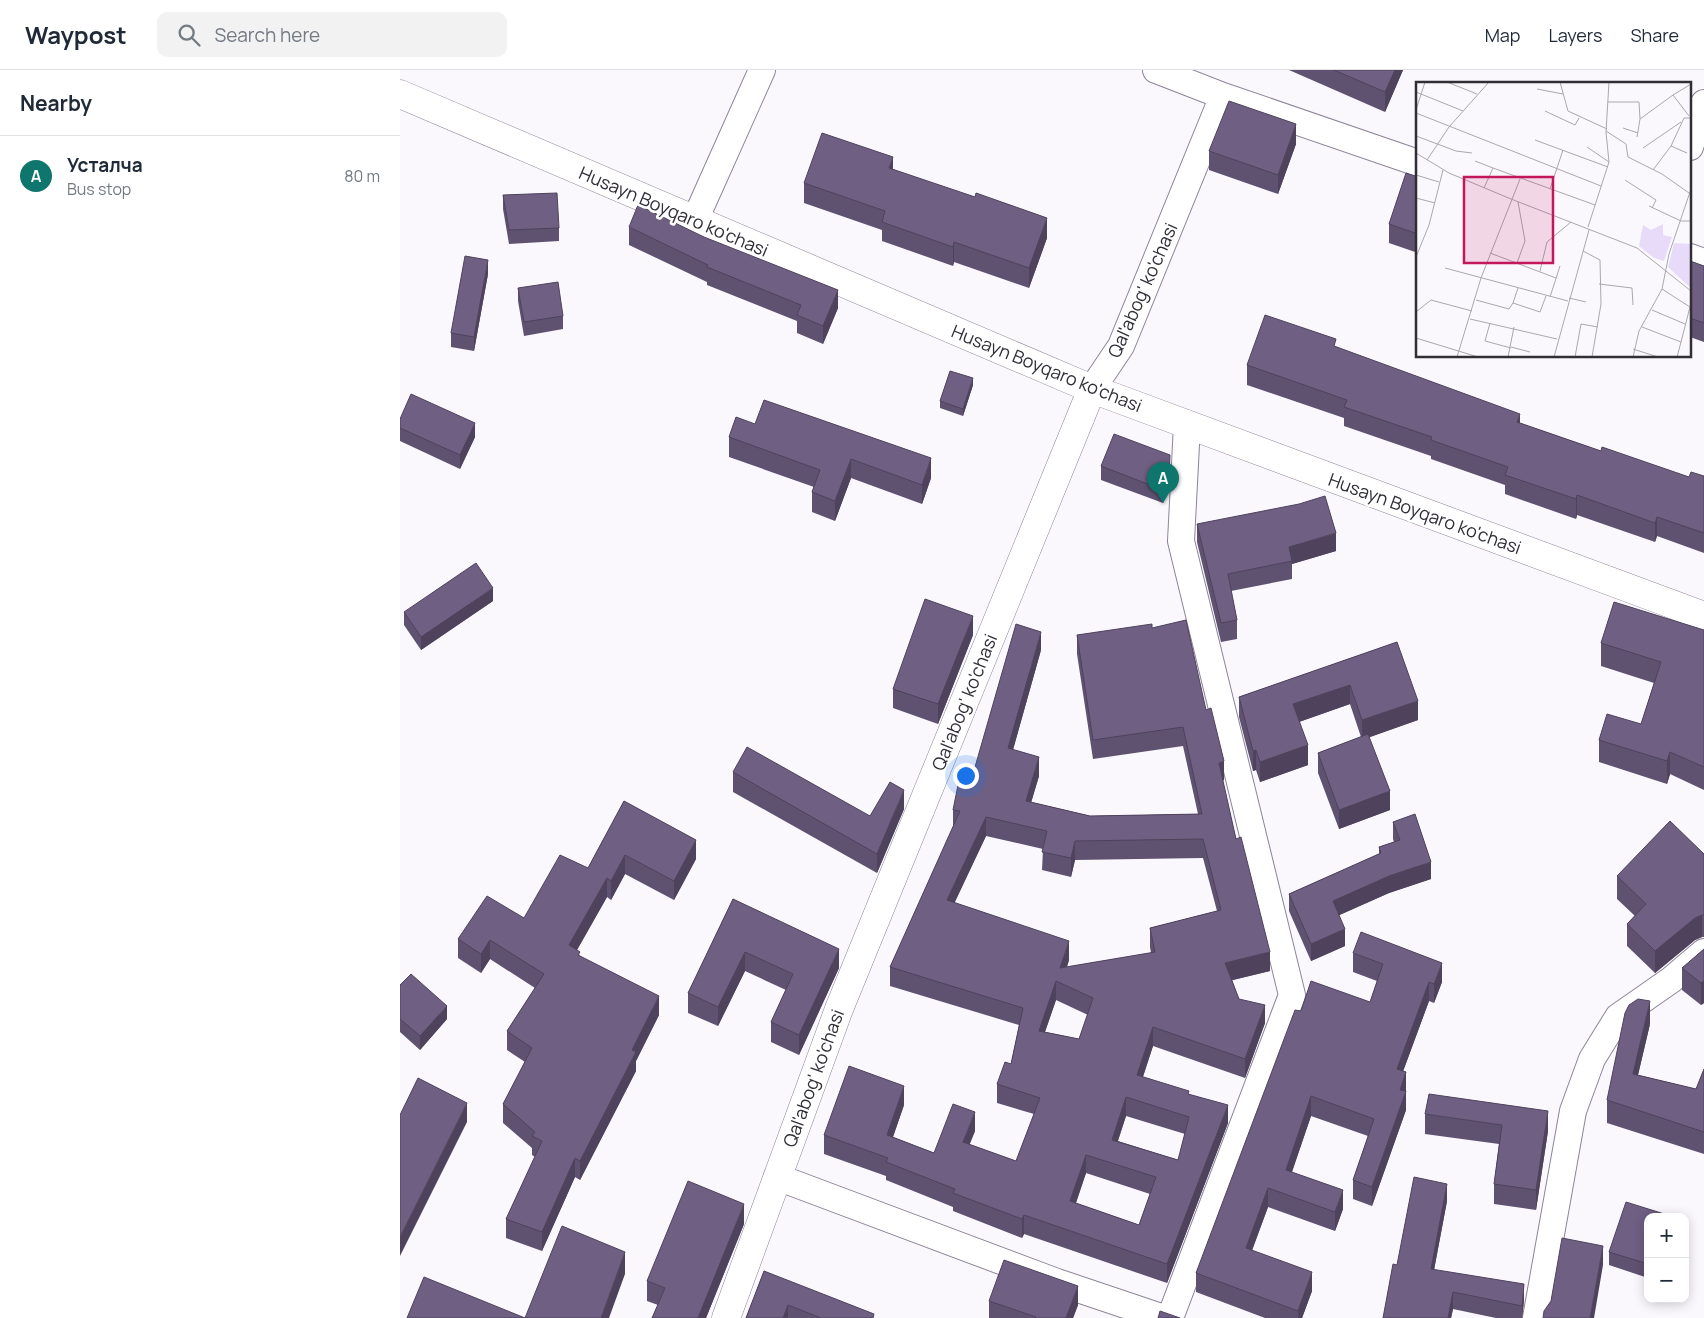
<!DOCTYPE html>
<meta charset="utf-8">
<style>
:root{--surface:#fff;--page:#f2f2f3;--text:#1f2937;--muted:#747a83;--line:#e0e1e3;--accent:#0f766e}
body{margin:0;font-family:Manrope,sans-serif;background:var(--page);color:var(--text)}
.controls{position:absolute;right:15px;bottom:15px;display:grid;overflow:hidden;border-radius:10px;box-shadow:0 2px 12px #0003}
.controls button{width:45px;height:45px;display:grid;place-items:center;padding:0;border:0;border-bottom:1px solid var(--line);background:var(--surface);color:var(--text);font:25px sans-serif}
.you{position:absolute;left:565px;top:705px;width:18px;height:18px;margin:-12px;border:4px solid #fff;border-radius:50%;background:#1a73e8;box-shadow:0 0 0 8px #1a73e833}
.badge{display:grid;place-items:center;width:32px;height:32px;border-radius:50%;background:var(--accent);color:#fff;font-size:16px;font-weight:700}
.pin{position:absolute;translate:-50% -41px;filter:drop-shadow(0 1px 2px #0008)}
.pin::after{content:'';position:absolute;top:26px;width:18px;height:15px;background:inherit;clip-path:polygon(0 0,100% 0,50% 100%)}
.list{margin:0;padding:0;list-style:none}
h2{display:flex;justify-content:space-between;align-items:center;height:65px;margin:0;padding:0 20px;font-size:21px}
h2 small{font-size:16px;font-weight:400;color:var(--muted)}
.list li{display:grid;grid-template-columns:32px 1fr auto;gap:15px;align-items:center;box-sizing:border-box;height:80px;padding:0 20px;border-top:1px solid var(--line)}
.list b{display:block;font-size:19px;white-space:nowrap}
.list p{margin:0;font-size:16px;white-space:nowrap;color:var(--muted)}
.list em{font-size:16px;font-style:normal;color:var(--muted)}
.icon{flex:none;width:28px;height:28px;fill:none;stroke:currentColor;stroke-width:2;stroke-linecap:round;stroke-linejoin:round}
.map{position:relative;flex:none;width:1304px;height:1248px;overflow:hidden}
header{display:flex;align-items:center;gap:30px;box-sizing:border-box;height:70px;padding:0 25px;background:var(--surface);border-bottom:1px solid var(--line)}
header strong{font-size:24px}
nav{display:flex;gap:28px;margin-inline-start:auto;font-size:18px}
.search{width:350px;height:45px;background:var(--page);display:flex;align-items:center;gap:12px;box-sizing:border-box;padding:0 18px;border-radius:10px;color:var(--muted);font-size:19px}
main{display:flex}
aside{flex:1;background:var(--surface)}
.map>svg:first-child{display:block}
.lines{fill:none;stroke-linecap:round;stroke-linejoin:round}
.street-casing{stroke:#8d849a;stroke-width:28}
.secondary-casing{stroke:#8d849a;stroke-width:29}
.street{stroke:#fff;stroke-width:26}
.secondary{stroke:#fff;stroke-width:28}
.wall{fill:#5f5271;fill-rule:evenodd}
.shaded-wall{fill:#4e425c}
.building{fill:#6f5f83;stroke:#4e425c;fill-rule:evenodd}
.labels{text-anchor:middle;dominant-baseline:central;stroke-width:5;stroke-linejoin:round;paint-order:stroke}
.street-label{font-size:18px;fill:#322e37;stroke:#fff}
.inset-road{fill:none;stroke:#aaa7ae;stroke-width:1}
.view{fill:#c2185b;fill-opacity:0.15;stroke:#c2185b;stroke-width:2.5}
.inset-edge{fill:none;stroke:#322e37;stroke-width:2.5}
</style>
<header>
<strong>Waypost</strong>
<div class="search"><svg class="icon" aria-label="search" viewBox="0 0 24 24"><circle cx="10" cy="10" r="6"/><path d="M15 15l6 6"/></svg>Search here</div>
<nav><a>Map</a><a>Layers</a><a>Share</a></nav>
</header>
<main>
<aside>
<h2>Nearby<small></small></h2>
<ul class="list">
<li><span class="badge">A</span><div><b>Усталча</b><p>Bus stop</p></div><em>80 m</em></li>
</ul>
</aside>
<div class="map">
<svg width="1304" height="1248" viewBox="0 0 1304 1248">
<rect width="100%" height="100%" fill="#faf8fd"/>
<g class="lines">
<defs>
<path id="street" d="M 756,0 L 823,26 L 1018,93
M 1290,77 L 1304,33
M 295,150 L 362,0
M 1290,187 L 1304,192
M 692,319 L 721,276 L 823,26
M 377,1107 L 657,1212 L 764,1248
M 770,1248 L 892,925 L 781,471 L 787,355
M 1136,1248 L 1173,1041 L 1192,989 L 1218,947 L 1271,910 L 1304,882"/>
<path id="secondary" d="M 0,24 L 692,319 L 1304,546
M 326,1248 L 439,939 L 692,319"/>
</defs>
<use href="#street" class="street-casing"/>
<use href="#secondary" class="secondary-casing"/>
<use href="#street" class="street"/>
<use href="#secondary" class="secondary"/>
</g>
<path class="wall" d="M 889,0 L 1003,0 L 985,42 Z
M 896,74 L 878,124 L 809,100 L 809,81 Z
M 493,99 L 647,168 L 629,218 L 554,192 L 553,196 L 482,171 L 482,160 L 404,133 L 404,113 Z
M 1018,107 L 1018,183 L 989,173 L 989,154 Z
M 103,125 L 159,158 L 159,171 L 109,174 L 103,139 Z
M 229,157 L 438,238 L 423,274 L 397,263 L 397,251 L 307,215 L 307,212 L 229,175 Z
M 1290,191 L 1304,196 L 1304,272 L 1290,267 Z
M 88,204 L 74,281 L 51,277 L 51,263 Z
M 118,218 L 163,246 L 163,259 L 124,266 L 118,231 Z
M 936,277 L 1120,353 L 1201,381 L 1289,407 L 1304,406 L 1304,483 L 1257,466 L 1255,472 L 1177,445 L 1176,449 L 1105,424 L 1105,415 L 1031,389 L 1031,386 L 944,356 L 944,348 L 847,315 L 847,295 Z
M 573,315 L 563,346 L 540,338 L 540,331 Z
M 0,349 L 75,367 L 60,399 L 0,371 Z
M 355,354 L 531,408 L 522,434 L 451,408 L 435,451 L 412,442 L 412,422 L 414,417 L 329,387 L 329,367 Z
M 701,396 L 770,399 L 769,418 L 763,433 L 701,410 Z
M 797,454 L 936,481 L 892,494 L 892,509 L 831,521 L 837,550 L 837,569 L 821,572 L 797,472 Z
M 93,531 L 21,580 L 4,555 L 4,542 Z
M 752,558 L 806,640 L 824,710 L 822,711 L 836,769 L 870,901 L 832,910 L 839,929 L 865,953 L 845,1008 L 753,976 L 743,1007 L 789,1024 L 828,1053 L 767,1213 L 624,1164 L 622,1168 L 553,1141 L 553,1137 L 486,1110 L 486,1106 L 424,1084 L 424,1065 L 504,1035 L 493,1067 L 534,1083 L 575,1061 L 569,1075 L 616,1091 L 634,1044 L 597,1033 L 597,1014 L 611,994 L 619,955 L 490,916 L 490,897 L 553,758 L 553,740 L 569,718 L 641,580 L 613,680 L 639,706 L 631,732 L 690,746 L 798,744 L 783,676 L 693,689 L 677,584 L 677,565 ZM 586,766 L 643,779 L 642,800 L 671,807 L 675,790 L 803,788 L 817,841 L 750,858 L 750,877 L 751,883 L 667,897 L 669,890 L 554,833 ZM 656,930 L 688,945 L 679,969 L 645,962 ZM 726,1046 L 785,1064 L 778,1090 L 718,1071 ZM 686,1103 L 750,1124 L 739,1155 L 676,1133 Z
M 1304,560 L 1304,720 L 1270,704 L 1267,714 L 1199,692 L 1199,670 L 1241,654 L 1254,613 L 1201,596 L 1201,573 Z
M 573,565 L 538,654 L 493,638 L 493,619 Z
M 997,572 L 1018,650 L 969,667 L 990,740 L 939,759 L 918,703 L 918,683 L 961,667 L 950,634 L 899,652 L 908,695 L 860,712 L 856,700 L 853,701 L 839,647 L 839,627 Z
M 333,702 L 470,746 L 504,739 L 477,803 L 333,722 Z
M 224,731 L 296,789 L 274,830 L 225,804 L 211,830 L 207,827 L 177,880 L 180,886 L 259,945 L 236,991 L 236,1001 L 180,1110 L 175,1107 L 142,1181 L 106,1168 L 106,1149 L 135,1087 L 132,1085 L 132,1078 L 103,1053 L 103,1034 L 125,992 L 107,980 L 107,961 L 135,918 L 90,889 L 81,903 L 58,888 L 58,869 L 124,848 L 188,798 Z
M 993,752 L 1031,809 L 989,823 L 939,845 L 945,876 L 911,891 L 889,841 L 889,824 L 979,784 L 979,777 L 994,772 L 993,769 Z
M 1304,784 L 1304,867 L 1302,867 L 1295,870 L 1255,903 L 1227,876 L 1227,854 L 1235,846 L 1217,829 L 1217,806 Z
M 333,829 L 439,898 L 399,985 L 371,972 L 371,952 L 386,920 L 345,901 L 318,956 L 288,943 L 288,923 Z
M 1304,879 L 1304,933 L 1301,935 L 1282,920 L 1282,898 Z
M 953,883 L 1042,912 L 1034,933 L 1029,931 L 1003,1001 L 1006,1002 L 1006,1040 L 972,1136 L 953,1129 L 953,1110 L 968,1066 L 911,1046 L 892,1102 L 943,1139 L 935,1161 L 868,1137 L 852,1180 L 912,1221 L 902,1248 L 865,1248 L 796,1222 L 796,1203 L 901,941 L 970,932 L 977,911 L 953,902 Z
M 0,915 L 47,949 L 20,980 L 0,962 Z
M 1250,954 L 1238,1005 L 1296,1019 L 1304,999 L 1304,1084 L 1207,1053 L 1207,1030 Z
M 1025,1044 L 1148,1061 L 1136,1140 L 1094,1134 L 1094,1114 L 1099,1074 L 1025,1064 Z
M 1047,1131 L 1034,1200 L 1124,1231 L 1122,1248 L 1096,1248 L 1053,1239 L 1051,1248 L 983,1248 L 997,1195 Z
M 1248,1147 L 1248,1208 L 1209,1195 L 1209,1182 Z
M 344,1154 L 306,1248 L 252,1248 L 258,1235 L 247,1231 L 247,1211 Z
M 364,1201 L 474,1248 L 346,1248 Z
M 589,1231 L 678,1235 L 673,1248 L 589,1248 Z"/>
<path class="shaded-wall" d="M 995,0 L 1003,0 L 985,42 L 985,22 Z
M 896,54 L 896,74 L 878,124 L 878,105 Z
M 493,87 L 493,107 L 489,98 Z
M 647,148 L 647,168 L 629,218 L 629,198 Z
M 554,172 L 554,192 L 553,196 L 553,177 Z
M 88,190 L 88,204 L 74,281 L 74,267 Z
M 438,220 L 438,238 L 423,274 L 423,256 Z
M 573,308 L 573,315 L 563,346 L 563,339 Z
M 1120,344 L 1120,363 L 1117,352 Z
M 75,353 L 75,367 L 60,399 L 60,385 Z
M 770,385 L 769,418 L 763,433 L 763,420 Z
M 531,388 L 531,408 L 522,434 L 522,415 Z
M 451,389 L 451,408 L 435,451 L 435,431 Z
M 1177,425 L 1177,445 L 1176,449 L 1176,429 Z
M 1257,447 L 1257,466 L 1255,472 L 1255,453 Z
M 936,463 L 936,481 L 892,494 L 889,477 Z
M 93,518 L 93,531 L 21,580 L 21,567 Z
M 573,546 L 573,565 L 538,654 L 538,634 Z
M 641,562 L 641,580 L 608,697 L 608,678 Z
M 950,615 L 950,634 L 893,654 L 893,634 Z
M 1018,631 L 1018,650 L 962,670 L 962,650 Z
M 908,675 L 908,695 L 860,712 L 860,692 Z
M 856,680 L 856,700 L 853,701 L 853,681 Z
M 1270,682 L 1270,704 L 1267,714 L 1267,691 Z
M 639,687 L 639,706 L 626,750 L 626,731 Z
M 824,691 L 824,710 L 819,712 L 819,693 Z
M 504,720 L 504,739 L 477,803 L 477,784 Z
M 990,721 L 990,740 L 939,759 L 939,740 Z
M 586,747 L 586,766 L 547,849 L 547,830 Z
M 296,770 L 296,789 L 274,830 L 274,811 Z
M 675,771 L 675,790 L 671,807 L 671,788 Z
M 225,785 L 225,804 L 211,830 L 211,811 Z
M 1031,792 L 1031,809 L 989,823 L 933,848 L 933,831 L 989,806 Z
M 207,808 L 207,827 L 169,894 L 169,875 Z
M 1302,845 L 1302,867 L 1295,870 L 1255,903 L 1255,881 L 1295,848 Z
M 945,859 L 945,876 L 911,891 L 911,874 Z
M 90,870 L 90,889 L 81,903 L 81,884 Z
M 669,871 L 669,890 L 661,914 L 660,898 Z
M 439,879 L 439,898 L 399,985 L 399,965 Z
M 345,882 L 345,901 L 318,956 L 318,937 Z
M 870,882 L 870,901 L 825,912 L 825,893 Z
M 1042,893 L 1042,912 L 1034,933 L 1034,914 Z
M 656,911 L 656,930 L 639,979 L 639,961 Z
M 1304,911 L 1304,933 L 1301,935 L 1301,913 Z
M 1029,912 L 1029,931 L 997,1018 L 997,999 Z
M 259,926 L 259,945 L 236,991 L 236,1001 L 180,1110 L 180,1091 L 232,980 Z
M 1250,931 L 1250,954 L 1233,1026 L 1233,1004 Z
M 865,935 L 865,953 L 845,1008 L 845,989 Z
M 47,936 L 47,949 L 20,980 L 20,966 Z
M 753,957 L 753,976 L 737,1024 L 737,1005 Z
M 1006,1002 L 1006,1040 L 972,1136 L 972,1117 L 1000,1020 Z
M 504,1016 L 504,1035 L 487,1084 L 487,1065 Z
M 911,1026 L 911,1046 L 886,1119 L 886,1100 Z
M 726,1027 L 726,1046 L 712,1088 L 712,1070 Z
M 67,1033 L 67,1052 L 0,1186 L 0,1167 Z
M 828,1035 L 828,1053 L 767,1213 L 767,1194 Z
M 1148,1041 L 1148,1061 L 1136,1140 L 1136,1120 Z
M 575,1042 L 575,1061 L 563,1091 L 563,1072 Z
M 686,1085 L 686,1103 L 670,1150 L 670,1131 Z
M 175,1088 L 175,1107 L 142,1181 L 142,1162 Z
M 1047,1114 L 1047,1131 L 1031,1216 L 1031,1199 Z
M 868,1118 L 868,1137 L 846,1197 L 846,1178 Z
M 943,1120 L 943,1139 L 935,1161 L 935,1142 Z
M 344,1134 L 344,1154 L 306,1248 L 298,1248 Z
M 624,1145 L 624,1164 L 622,1168 L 622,1149 Z
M 1203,1176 L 1203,1195 L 1194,1248 L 1190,1248 Z
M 225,1182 L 225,1204 L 209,1248 L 201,1248 Z
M 912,1202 L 912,1221 L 902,1248 L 898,1248 L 898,1241 Z
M 1124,1214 L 1124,1231 L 1122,1248 L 1122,1236 Z
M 678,1216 L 678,1235 L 673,1248 L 666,1248 Z
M 1053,1222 L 1053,1239 L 1051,1248 L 1048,1248 Z
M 388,1235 L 388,1248 L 383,1248 Z"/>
<path class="building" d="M 934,0 L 995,0 L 985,22 Z
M 829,31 L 896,54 L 878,105 L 809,81 Z
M 422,63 L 493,87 L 489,98 L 575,127 L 576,123 L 647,148 L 629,198 L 554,172 L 553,177 L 482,152 L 485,141 L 404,113 Z
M 1006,103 L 1018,107 L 1018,164 L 989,154 Z
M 157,123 L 159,158 L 109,160 L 103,125 Z
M 238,135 L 304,167 L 438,220 L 423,256 L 397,245 L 401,235 L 307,197 L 308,195 L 229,157 Z
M 65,186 L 88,190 L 74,267 L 51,263 Z
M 1290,191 L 1304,196 L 1304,253 L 1290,248 Z
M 158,212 L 163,246 L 124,252 L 118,218 Z
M 865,245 L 936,269 L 934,276 L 1120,344 L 1117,352 L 1201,381 L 1202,377 L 1289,407 L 1291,402 L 1304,406 L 1304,463 L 1257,447 L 1255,453 L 1177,425 L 1176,429 L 1105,405 L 1108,397 L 1031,370 L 1032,367 L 944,337 L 947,330 L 847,295 Z
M 550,301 L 573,308 L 563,339 L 540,331 Z
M 11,324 L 75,353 L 60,385 L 0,358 L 0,349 Z
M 364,330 L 531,388 L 522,415 L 451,389 L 435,431 L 412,422 L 420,400 L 329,367 L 336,347 L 355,354 Z
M 714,364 L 770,385 L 769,405 L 763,420 L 701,396 Z
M 925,426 L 936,463 L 889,477 L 892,491 L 828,504 L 837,550 L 821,553 L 797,454 L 899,434 Z
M 76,493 L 93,518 L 21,567 L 4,542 Z
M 525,529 L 573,546 L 538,634 L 493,619 Z
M 1214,532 L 1304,560 L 1304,697 L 1270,682 L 1267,691 L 1199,670 L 1207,644 L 1241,654 L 1261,592 L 1201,573 Z
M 786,550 L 806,640 L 811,638 L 824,691 L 819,693 L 836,769 L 841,767 L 870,882 L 825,893 L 839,929 L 865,935 L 845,989 L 753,957 L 737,1005 L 789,1021 L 788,1024 L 828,1035 L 767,1194 L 624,1145 L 622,1149 L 553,1123 L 555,1119 L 486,1092 L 488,1088 L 424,1065 L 449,996 L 504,1016 L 487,1065 L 534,1083 L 553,1034 L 575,1042 L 563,1072 L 616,1091 L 640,1028 L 597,1014 L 605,992 L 611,994 L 623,938 L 490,897 L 560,741 L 553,740 L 558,715 L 569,718 L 616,554 L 641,562 L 608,678 L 639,687 L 626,731 L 690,746 L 802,744 L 783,657 L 693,670 L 677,565 L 752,554 L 752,558 ZM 586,747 L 647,761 L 642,782 L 671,788 L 675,771 L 803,769 L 821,840 L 750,858 L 755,882 L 660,898 L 669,871 L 547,830 ZM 656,911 L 693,928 L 679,969 L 639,961 ZM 726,1027 L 789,1047 L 778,1090 L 712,1070 ZM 686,1085 L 756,1107 L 739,1155 L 670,1131 Z
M 997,572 L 1018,631 L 962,650 L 950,615 L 893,634 L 908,675 L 860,692 L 856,680 L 853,681 L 839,627 Z
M 968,664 L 990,721 L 939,740 L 918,683 Z
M 347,677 L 470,746 L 490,712 L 504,720 L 477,784 L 333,702 Z
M 224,731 L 296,770 L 274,811 L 225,785 L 211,811 L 207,808 L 169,875 L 180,882 L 178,885 L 259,926 L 232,980 L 236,982 L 180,1091 L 175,1088 L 142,1162 L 106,1149 L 142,1071 L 132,1066 L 135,1062 L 103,1034 L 132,978 L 107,961 L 144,904 L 90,870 L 81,884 L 58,869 L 87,826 L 124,848 L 160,785 L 188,798 Z
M 1015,744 L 1031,792 L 989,806 L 933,831 L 945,859 L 911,874 L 889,824 L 981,783 L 979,777 L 1000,770 L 993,752 Z
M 1270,751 L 1304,784 L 1304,845 L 1302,845 L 1295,848 L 1255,881 L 1227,854 L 1246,834 L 1217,806 Z
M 333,829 L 439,879 L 399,965 L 371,952 L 393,904 L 345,882 L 318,937 L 288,923 Z
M 961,862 L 1042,893 L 1034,914 L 1029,912 L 997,999 L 1006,1002 L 1000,1020 L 1006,1021 L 972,1117 L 953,1110 L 974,1049 L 911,1026 L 886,1100 L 943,1120 L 935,1142 L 868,1118 L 846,1178 L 912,1202 L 898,1241 L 796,1203 L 895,940 L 901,941 L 911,911 L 970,932 L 983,894 L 953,883 Z
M 1304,879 L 1304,911 L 1301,913 L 1282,898 Z
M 11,904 L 47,936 L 20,966 L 0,949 L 0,915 Z
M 1238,929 L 1250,931 L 1233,1004 L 1296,1019 L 1304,999 L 1304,1062 L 1207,1030 L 1225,943 L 1229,935 Z
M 18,1008 L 67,1033 L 0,1167 L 0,1045 Z
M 1029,1024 L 1148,1041 L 1136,1120 L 1094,1114 L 1102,1055 L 1025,1044 Z
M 1014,1107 L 1047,1114 L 1031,1199 L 1124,1214 L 1122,1236 L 1053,1222 L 1048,1248 L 983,1248 L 993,1194 L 997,1195 Z
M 288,1111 L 344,1134 L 298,1248 L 252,1248 L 265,1218 L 247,1211 Z
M 1226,1132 L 1274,1147 L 1248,1147 L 1248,1194 L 1209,1182 Z
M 162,1156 L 225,1182 L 201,1248 L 7,1248 L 24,1207 L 125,1248 Z
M 1162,1168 L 1203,1176 L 1190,1248 L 1143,1248 L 1144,1241 L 1151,1231 Z
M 604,1190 L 678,1216 L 666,1248 L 635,1248 L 636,1247 L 589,1231 Z
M 364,1201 L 474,1244 L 473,1248 L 421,1248 L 388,1235 L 383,1248 L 346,1248 Z
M 760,1241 L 780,1248 L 758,1248 Z"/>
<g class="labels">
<g class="street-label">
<text transform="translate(274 141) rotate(23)">Husayn Boyqaro ko'chasi</text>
<text transform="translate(742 220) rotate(-66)">Qal'abog' ko'chasi</text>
<text transform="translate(647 298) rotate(22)">Husayn Boyqaro ko'chasi</text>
<text transform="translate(1025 443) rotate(20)">Husayn Boyqaro ko'chasi</text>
<text transform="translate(564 632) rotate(-68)">Qal'abog' ko'chasi</text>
<text transform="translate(413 1008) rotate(-70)">Qal'abog' ko'chasi</text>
</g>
</g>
<g transform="translate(1016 12)">
<rect width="275" height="275" fill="#faf8fd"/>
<path d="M 247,142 L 247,153 L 256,155 L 248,179 L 238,176 L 223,164 L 227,143 L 235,148 ZM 258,161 L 275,162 L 275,206 L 252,185 Z" fill="#e8dbf9"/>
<path class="inset-road" d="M 31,0 L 61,12M 144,0 L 152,29 L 191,47M 121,7 L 147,12M 0,10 L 47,29M 192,20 L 223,20 L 224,37 L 257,13M 0,28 L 9,0M 129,29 L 159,43 L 163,36M 0,31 L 185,104M 273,34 L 257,13 L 275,2M 207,46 L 222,51M 190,49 L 210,62 L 212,75 L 246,92 L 273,111M 0,54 L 40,69 L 56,71M 221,55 L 224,37M 119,58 L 192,85M 255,64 L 271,71M 171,65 L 193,80M 227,66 L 265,40M 0,71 L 33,91 L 95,117 L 221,166 L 275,209M 11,78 L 33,45 L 73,0M 59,79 L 77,86 L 68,106M 77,86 L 179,123M 237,88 L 255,64 L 268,36 L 275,36M 0,93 L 23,100M 209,98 L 240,118 L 236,126M 134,107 L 147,68M 0,116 L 19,121M 233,124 L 265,139 L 275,139M 172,145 L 193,80 L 190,50 L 193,0M 167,169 L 184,178 L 185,222 L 176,275M 74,171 L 140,196M 0,175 L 13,143 L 27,88M 101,181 L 109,159 L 102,120M 29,186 L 152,219M 124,189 L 131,160 L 155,140M 183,202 L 216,206 L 217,223M 102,206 L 97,221 L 124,230 L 130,214M 246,207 L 274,225 L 265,260M 134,215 L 144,184M 153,216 L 170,220M 60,218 L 93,227 L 97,221M 236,228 L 269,242M 0,230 L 15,218 L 56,229M 54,237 L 141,257M 74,241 L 69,259 L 95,266M 226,245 L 265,260 L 261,275M 0,256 L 62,275M 95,265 L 114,270M 217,267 L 242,275M 41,275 L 65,196 L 104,97M 92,275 L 98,245M 138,275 L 173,148M 159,275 L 165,242 L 182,245M 217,275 L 223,249 L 246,207 L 253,172 L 275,107"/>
<path class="view" d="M 48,95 L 137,95 L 137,181 L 48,181 Z"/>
<rect width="275" height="275" class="inset-edge"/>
</g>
</svg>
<div class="controls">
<button>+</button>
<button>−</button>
</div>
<div class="you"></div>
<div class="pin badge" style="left:763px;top:433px">A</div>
</div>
</main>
